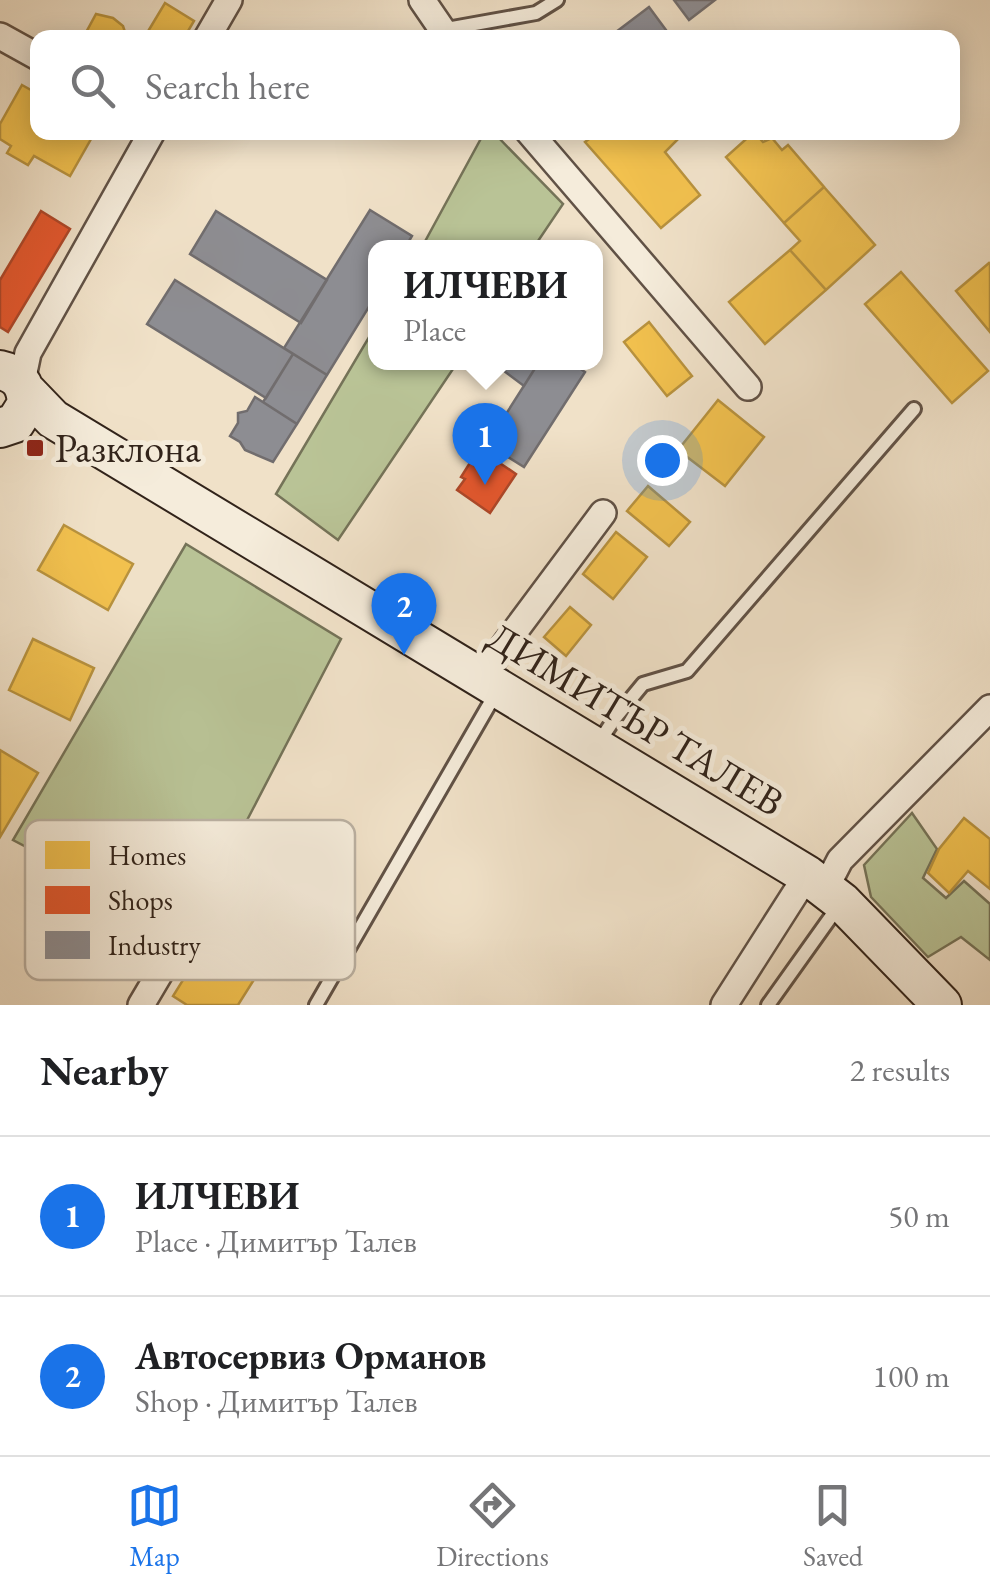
<!DOCTYPE html>
<meta charset="utf-8">
<style>
:root{--surface:#fff;--page:#f6f6f6;--text:#202124;--muted:#757577;--line:#e0e0e0;--accent:#1a73e8}
body{margin:0;font-family:"EB Garamond",serif;background:var(--page);color:var(--text)}
.you{position:absolute;left:662px;top:460px;width:35px;height:35px;margin:-25px;border:8px solid #fff;border-radius:50%;background:#1a73e8;box-shadow:0 0 0 15px #1a73e833}
.badge{display:grid;place-items:center;width:65px;height:65px;border-radius:50%;background:var(--accent);color:#fff;font-size:32px;font-weight:700}
.pin{position:absolute;translate:-50% -82px;filter:drop-shadow(0 2px 5px #0008)}
.pin::after{content:'';position:absolute;top:52px;width:35px;height:30px;background:inherit;clip-path:polygon(0 0,100% 0,50% 100%)}
.popup{position:absolute;left:368px;top:240px;width:235px;height:130px;box-sizing:border-box;display:grid;place-content:center;border-radius:20px;background:var(--surface);filter:drop-shadow(0 2px 8px #0005);font-size:32px;white-space:nowrap;color:var(--muted)}
.popup b{font-size:38px;color:var(--text)}
.popup::after{content:'';position:absolute;left:50%;top:100%;margin-left:-20px;border:20px solid transparent;border-top-color:var(--surface)}
.list{margin:0;padding:0;list-style:none}
h2{display:flex;justify-content:space-between;align-items:center;height:130px;margin:0;padding:0 40px;font-size:42px}
h2 small{font-size:32px;font-weight:400;color:var(--muted)}
.list li{display:grid;grid-template-columns:65px 1fr auto;gap:30px;align-items:center;box-sizing:border-box;height:160px;padding:0 40px;border-top:2px solid var(--line)}
.list b{display:block;font-size:38px;white-space:nowrap}
.list p{margin:0;font-size:32px;white-space:nowrap;color:var(--muted)}
.list em{font-size:32px;font-style:normal;color:var(--muted)}
.icon{flex:none;width:55px;height:55px;fill:none;stroke:currentColor;stroke-width:2;stroke-linecap:round;stroke-linejoin:round}
.map{position:relative;flex:none;width:990px;height:1005px;overflow:hidden}
.search{position:absolute;background:var(--surface);box-shadow:0 5px 25px #0003;left:30px;right:30px;top:30px;height:110px;display:flex;align-items:center;gap:25px;box-sizing:border-box;padding:0 35px;border-radius:20px;color:var(--muted);font-size:38px}
.sheet{height:450px;background:var(--surface)}
nav{display:flex;justify-content:space-around;align-items:center;box-sizing:border-box;height:140px;border-top:2px solid var(--line);background:var(--surface);font-size:28px;color:var(--muted)}
nav a{display:grid;justify-items:center;gap:5px}
nav .on{color:var(--accent)}
.map>svg:first-child{display:block}
.green{fill:#b9c396;stroke:#757358;stroke-width:2.5}
.homes{fill:#f2c14e;stroke:#b8923e;stroke-width:2.5}
.shops{fill:#e4572e;stroke:#ae4728;stroke-width:2.5}
.industry{fill:#8d8d92;stroke:#716d6e;stroke-width:2.5}
.lines{fill:none;stroke-linecap:round;stroke-linejoin:round}
.lane-casing{stroke:#615246;stroke-width:18}
.street-casing{stroke:#615246;stroke-width:30}
.secondary-casing{stroke:#31231a;stroke-width:42}
.lane{stroke:#f5ecdb;stroke-width:12}
.street{stroke:#f5ecdb;stroke-width:25}
.secondary{stroke:#f5ecdb;stroke-width:38}
.poi-dot{fill:#8f2418;stroke:#f5ecdb;stroke-width:4}
.labels{text-anchor:middle;dominant-baseline:central;stroke-width:10;stroke-linejoin:round;paint-order:stroke}
.poi-label{font-size:40px;fill:#31231a;stroke:#f5ecdb;text-anchor:start}
.street-label{font-size:40px;fill:#31231a;stroke:#f5ecdb}
.key{fill:#f5ecdb;stroke:#bab0a1;stroke-width:2.5}
.key-label{font-size:28px;fill:#31231a}
</style>
<div class="map">
<svg width="990" height="1005" viewBox="0 0 990 1005">
<rect width="100%" height="100%" fill="#f0e1c8"/>
<filter id="stains"><feTurbulence type="fractalNoise" baseFrequency=".002" numOctaves="4"/><feColorMatrix values="0 0 0 0 .2 0 0 0 0 .09 0 0 0 0 .02 0 0 0 .5 -.17"/></filter>
<radialGradient id="worn" r=".72"><stop offset=".6" stop-color="#630" stop-opacity="0"/><stop offset="1" stop-color="#630" stop-opacity=".3"/></radialGradient>
<path class="green" d="M 484,133 L 494,133 L 563,204 L 534,247 L 422,247 Z
M 375,327 L 375,362 L 457,363 L 338,540 L 276,494 Z
M 186,544 L 341,639 L 189,932 L 13,840 Z
M 912,813 L 937,849 L 923,878 L 946,898 L 964,881 L 990,904 L 990,960 L 961,937 L 928,957 L 871,897 L 864,865 Z"/>
<path class="homes" d="M 165,3 L 194,21 L 184,38 L 144,38 Z
M 96,14 L 113,18 L 123,26 L 127,38 L 83,38 Z
M 22,85 L 38,94 L 38,132 L 95,132 L 70,176 L 34,156 L 28,165 L 7,153 L 11,146 L 0,139 L 0,124 Z
M 599,132 L 680,132 L 682,135 L 665,152 L 700,195 L 661,228 L 585,142 Z
M 754,132 L 763,142 L 772,138 L 782,150 L 788,145 L 824,187 L 784,223 L 726,157 Z
M 824,187 L 875,245 L 826,290 L 790,250 L 800,241 L 784,223 Z
M 790,250 L 826,290 L 765,344 L 729,302 Z
M 989,263 L 990,264 L 990,332 L 956,291 Z
M 901,272 L 988,371 L 952,403 L 865,304 Z
M 649,322 L 692,376 L 667,396 L 624,342 Z
M 718,400 L 764,437 L 725,486 L 678,450 Z
M 648,486 L 690,522 L 669,546 L 627,511 Z
M 64,525 L 133,564 L 108,610 L 38,570 Z
M 616,532 L 647,557 L 613,599 L 583,574 Z
M 570,607 L 591,625 L 566,656 L 544,637 Z
M 33,639 L 94,668 L 70,720 L 9,690 Z
M 0,750 L 38,773 L 0,837 Z
M 964,818 L 990,839 L 990,889 L 968,871 L 949,893 L 928,873 L 939,849 Z
M 229,906 L 280,938 L 238,1005 L 187,1005 L 173,996 Z"/>
<path class="shops" d="M 41,211 L 70,229 L 8,332 L 0,327 L 0,280 Z
M 482,451 L 516,474 L 490,513 L 457,490 L 465,479 L 461,477 L 473,458 L 476,460 Z"/>
<path class="industry" d="M 674,0 L 715,0 L 689,20 Z
M 649,7 L 666,30 L 656,38 L 608,38 Z
M 370,210 L 412,236 L 405,248 L 375,248 L 375,297 L 327,375 L 284,348 Z
M 216,211 L 327,280 L 301,323 L 190,254 Z
M 175,280 L 293,354 L 266,398 L 147,324 Z
M 293,354 L 327,375 L 297,424 L 263,402 Z
M 492,362 L 539,362 L 524,386 Z
M 539,362 L 571,362 L 585,372 L 524,467 L 487,444 Z
M 255,397 L 297,424 L 273,462 L 245,450 L 240,442 L 230,436 L 238,423 L 238,413 L 247,411 Z"/>
<g class="lines">
<defs>
<path id="lane" d="M 441,30 L 536,13 L 557,0
M 597,745 L 615,718 L 643,684 L 687,671 L 914,409
M 316,1005 L 497,691
M 768,1005 L 840,904"/>
<path id="street" d="M 422,0 L 448,38
M 0,36 L 38,57
M 207,38 L 229,0
M 529,132 L 748,387
M 22,382 L 28,353 L 152,132
M 480,678 L 603,513
M 825,889 L 840,860 L 990,708
M 141,1005 L 170,956
M 724,1005 L 807,875"/>
<path id="secondary" d="M 0,370 C 19,374 26,385 27,404 L 15,423 L 0,428
M 27,392 L 53,419 L 807,875 L 842,902 L 942,1005"/>
</defs>
<use href="#lane" class="lane-casing"/>
<use href="#street" class="street-casing"/>
<use href="#secondary" class="secondary-casing"/>
<use href="#lane" class="lane"/>
<use href="#street" class="street"/>
<use href="#secondary" class="secondary"/>
</g>
<rect class="poi-dot" x="25" y="438" width="20" height="20" rx="5"/>
<g class="labels">
<g class="poi-label">
<text x="55" y="448">Разклона</text>
</g>
<g class="street-label">
<text transform="translate(636 719) rotate(31)">ДИМИТЪР ТАЛЕВ</text>
</g>
</g>
<rect x="25" y="820" width="330" height="160" rx="15" class="key"/>
<rect x="45" y="841" width="45" height="28" fill="#f2c14e"/>
<rect x="45" y="886" width="45" height="28" fill="#e4572e"/>
<rect x="45" y="931" width="45" height="28" fill="#8d8d92"/>
<g class="key-label">
<text x="108" y="865">Homes</text>
<text x="108" y="910">Shops</text>
<text x="108" y="955">Industry</text>
</g>
<rect width="100%" height="100%" filter="url(#stains)"/>
<rect width="100%" height="100%" fill="url(#worn)"/>
</svg>
<div class="you"></div>
<div class="pin badge" style="left:485px;top:485px">1</div>
<div class="popup"><b>ИЛЧЕВИ</b>Place</div>
<div class="pin badge" style="left:404px;top:655px">2</div>
<div class="search"><svg class="icon" aria-label="search" viewBox="0 0 24 24"><circle cx="10" cy="10" r="6"/><path d="M15 15l6 6"/></svg>Search here</div>
</div>
<section class="sheet">
<h2>Nearby<small>2 results</small></h2>
<ul class="list">
<li><span class="badge">1</span><div><b>ИЛЧЕВИ</b><p>Place · Димитър Талев</p></div><em>50 m</em></li>
<li><span class="badge">2</span><div><b>Автосервиз Орманов</b><p>Shop · Димитър Талев</p></div><em>100 m</em></li>
</ul>
</section>
<nav>
<a class="on"><svg class="icon" aria-label="map" viewBox="0 0 24 24"><path d="M3 6l6-2 6 2 6-2v14l-6 2-6-2-6 2zM9 4v14M15 6v14"/></svg>Map</a>
<a><svg class="icon" aria-label="directions" viewBox="0 0 24 24"><path d="M12 3l9 9-9 9-9-9zM9 14v-3h6M13 9l2 2-2 2"/></svg>Directions</a>
<a><svg class="icon" aria-label="saved" viewBox="0 0 24 24"><path d="M7 4h10v16l-5-4-5 4z"/></svg>Saved</a>
</nav>
